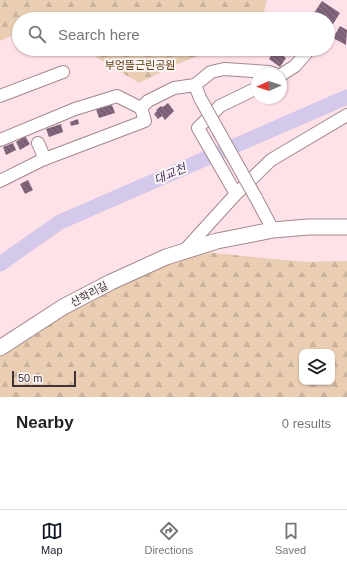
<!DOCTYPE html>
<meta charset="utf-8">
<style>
:root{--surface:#fff;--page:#f6f6f6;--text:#222;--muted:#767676;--line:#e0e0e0;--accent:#111827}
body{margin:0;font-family:Helvetica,"Noto Sans KR",sans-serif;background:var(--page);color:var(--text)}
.controls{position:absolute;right:12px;bottom:12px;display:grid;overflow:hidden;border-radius:8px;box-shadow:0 1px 3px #0004}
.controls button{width:36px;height:36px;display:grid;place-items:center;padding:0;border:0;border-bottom:1px solid var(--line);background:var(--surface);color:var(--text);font:20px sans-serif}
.compass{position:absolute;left:251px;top:68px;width:36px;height:36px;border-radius:50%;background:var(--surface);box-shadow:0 1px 3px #0004;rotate:267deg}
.scale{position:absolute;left:12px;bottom:10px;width:64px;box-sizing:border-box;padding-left:4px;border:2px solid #3e3335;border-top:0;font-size:11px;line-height:14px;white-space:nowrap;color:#3e3335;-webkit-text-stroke:3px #fcf6f7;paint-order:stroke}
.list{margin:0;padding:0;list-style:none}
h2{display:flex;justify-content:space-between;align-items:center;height:52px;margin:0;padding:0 16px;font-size:17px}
h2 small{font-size:13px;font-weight:400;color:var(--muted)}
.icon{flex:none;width:22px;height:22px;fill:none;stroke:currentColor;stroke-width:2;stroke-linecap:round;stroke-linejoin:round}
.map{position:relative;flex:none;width:347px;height:397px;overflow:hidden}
.search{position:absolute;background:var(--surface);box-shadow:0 1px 3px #0004;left:12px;right:12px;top:12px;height:44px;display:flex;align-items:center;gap:10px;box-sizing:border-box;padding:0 14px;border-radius:22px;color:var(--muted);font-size:15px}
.sheet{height:112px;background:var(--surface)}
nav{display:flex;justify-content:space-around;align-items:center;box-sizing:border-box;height:56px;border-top:1px solid var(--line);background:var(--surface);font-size:11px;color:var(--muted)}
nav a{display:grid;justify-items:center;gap:2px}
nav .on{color:var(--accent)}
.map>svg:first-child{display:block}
.forest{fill:url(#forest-firs);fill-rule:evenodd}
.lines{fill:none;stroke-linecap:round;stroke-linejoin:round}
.river{stroke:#d4c8eb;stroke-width:15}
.building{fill:url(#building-back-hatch)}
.minor-casing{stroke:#a2888d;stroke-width:14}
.major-casing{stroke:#a2888d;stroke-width:17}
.minor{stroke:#fff;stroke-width:12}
.major{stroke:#fff;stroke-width:15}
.minor-bridge-casing{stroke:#a2888d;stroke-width:14;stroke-linecap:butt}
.minor-bridge{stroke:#fff;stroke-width:12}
.labels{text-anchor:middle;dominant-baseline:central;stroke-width:4;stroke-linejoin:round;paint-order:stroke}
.park-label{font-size:11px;fill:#5f3a08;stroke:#fcf6f7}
.street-label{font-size:11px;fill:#3e3335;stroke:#fcf6f7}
.water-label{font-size:12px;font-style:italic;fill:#463462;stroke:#fcf6f7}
</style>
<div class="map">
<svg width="347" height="397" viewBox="0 0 347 397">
<defs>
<pattern id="forest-firs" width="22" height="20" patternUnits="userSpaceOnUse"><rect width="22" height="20" fill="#eaceb3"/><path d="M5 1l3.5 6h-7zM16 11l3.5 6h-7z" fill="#cab19b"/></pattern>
<pattern id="building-back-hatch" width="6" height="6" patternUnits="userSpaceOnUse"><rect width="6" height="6" fill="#7b5f77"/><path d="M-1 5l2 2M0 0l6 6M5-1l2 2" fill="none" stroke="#8e788a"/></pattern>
</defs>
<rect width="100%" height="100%" fill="#ffe2e8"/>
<path class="forest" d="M 0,0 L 267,0 L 262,19 L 19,19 L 19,35 L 14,35 L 0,41 Z
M 83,49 L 216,49 L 180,63 L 139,83 Z
M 194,251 L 305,262 L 347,261 L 347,397 L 0,397 L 0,348 L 51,315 ZM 302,352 L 332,352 L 332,382 L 302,382 Z"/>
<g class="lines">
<path class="river" d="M 0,264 L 60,222 L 347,97"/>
</g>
<path class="building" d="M 322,1 L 340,13 L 328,32 L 328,19 L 310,19 Z
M 340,26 L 347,30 L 346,45 L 333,38 Z
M 275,49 L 285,49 L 281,54 L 286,58 L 280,67 L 269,59 Z
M 168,103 L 174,111 L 165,120 L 162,116 L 158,119 L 154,114 L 157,111 L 156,110 L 161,106 L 163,107 Z
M 112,105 L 115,113 L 99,118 L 96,109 Z
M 78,119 L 79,124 L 71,126 L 70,122 Z
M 61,124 L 63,132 L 49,137 L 46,129 Z
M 25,136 L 30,144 L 20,150 L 16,142 Z
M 13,143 L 16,150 L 6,155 L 3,147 Z
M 28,180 L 33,190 L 25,194 L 20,184 Z"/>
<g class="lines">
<defs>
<path id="minor" d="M 281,75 L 295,66 L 308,51
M 0,96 L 63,72
M 200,98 L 195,85 L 211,72 L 224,69 L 269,72 L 275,74
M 141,108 L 148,101 L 174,88 L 195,85
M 0,140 L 75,109 L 117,96 L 141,108 L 145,121 L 42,160 L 0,181
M 38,143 L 45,159
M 236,194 L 198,128 L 220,106 L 257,88
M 256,198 L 273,230
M 184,251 L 236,194 L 271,160 L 347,115"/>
<path id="major" d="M 0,348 L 63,307 L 111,282 L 166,257 L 217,241 L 273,230 L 308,227 L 347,227"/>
</defs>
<use href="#minor" class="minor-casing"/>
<use href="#major" class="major-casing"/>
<use href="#minor" class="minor"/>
<use href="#major" class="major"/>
<defs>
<path id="minor-bridge" d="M 200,98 L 256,198"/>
</defs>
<use href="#minor-bridge" class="minor-bridge-casing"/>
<use href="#minor-bridge" class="minor-bridge"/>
</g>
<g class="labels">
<g class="park-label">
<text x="140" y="65">부엉뜰근린공원</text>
</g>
<g class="street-label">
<text transform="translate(89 294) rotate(-28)">산학리길</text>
</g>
<g class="water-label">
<text transform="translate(170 174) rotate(-23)">대교천</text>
</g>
</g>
</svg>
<div class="controls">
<button><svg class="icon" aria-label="layers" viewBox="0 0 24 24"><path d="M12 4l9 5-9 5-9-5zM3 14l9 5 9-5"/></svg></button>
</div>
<svg class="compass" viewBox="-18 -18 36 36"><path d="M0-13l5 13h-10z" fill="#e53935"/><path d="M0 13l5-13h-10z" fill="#767676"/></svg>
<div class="scale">50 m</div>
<div class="search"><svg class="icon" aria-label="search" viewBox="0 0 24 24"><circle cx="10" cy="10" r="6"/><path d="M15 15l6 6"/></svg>Search here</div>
</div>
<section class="sheet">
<h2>Nearby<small>0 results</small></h2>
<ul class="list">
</ul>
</section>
<nav>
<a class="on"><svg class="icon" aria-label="map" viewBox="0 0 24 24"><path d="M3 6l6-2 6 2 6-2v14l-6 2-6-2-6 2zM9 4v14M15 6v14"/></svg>Map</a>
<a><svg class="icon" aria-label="directions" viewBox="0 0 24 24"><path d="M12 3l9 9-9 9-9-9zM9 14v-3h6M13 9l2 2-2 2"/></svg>Directions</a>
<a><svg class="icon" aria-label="saved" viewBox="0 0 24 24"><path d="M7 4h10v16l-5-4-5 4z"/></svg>Saved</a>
</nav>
